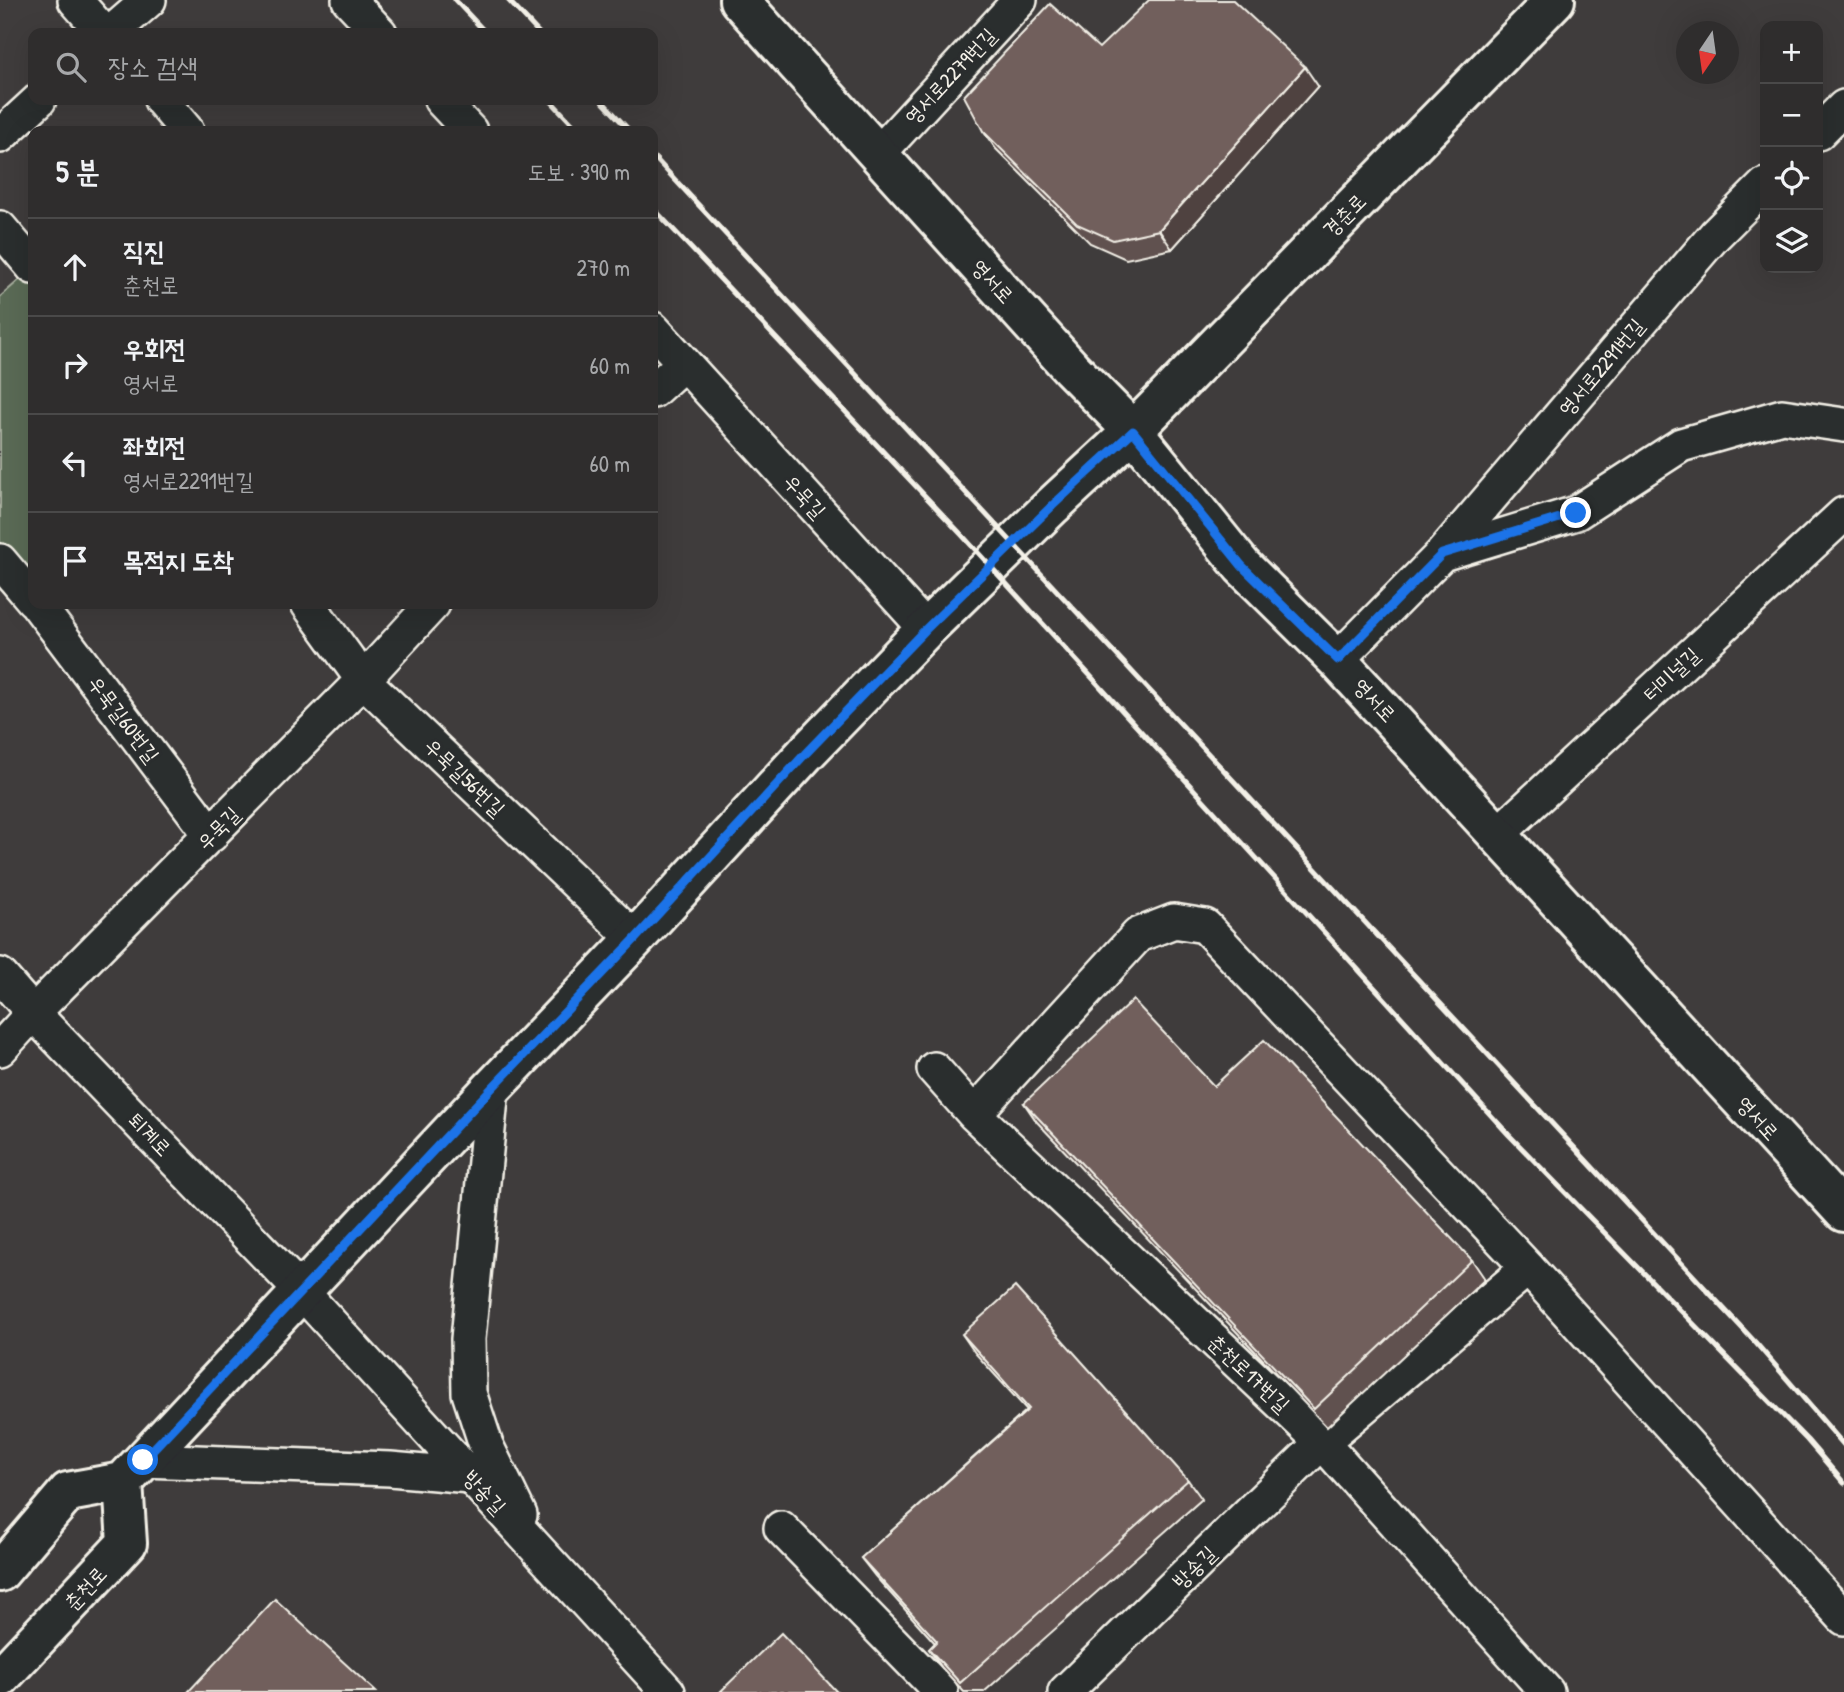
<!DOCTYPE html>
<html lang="ko">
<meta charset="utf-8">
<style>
:root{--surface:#2f2d2d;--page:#373535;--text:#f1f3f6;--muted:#a7a8aa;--line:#4a4949}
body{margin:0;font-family:"Patrick Hand","Poor Story",sans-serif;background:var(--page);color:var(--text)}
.controls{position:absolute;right:21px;top:21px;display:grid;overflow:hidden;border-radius:14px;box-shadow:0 7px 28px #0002}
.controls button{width:63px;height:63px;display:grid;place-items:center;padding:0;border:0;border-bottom:2px solid var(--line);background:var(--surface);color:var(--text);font:35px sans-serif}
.compass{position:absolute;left:1676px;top:21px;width:63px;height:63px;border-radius:50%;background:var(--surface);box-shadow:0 7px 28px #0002;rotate:193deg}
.stop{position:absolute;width:21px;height:21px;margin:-16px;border:5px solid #1a73e8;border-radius:50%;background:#fff}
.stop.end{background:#1a73e8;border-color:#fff;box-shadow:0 2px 7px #0008}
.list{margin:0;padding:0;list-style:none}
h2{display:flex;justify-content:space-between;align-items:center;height:91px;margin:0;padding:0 28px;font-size:30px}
h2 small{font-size:23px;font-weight:400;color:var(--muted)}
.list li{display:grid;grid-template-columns:46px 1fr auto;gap:21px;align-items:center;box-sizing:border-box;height:98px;padding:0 28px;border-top:2px solid var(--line)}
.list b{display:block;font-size:26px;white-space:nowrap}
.list p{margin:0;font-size:23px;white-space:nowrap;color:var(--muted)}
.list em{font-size:23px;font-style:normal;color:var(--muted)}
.icon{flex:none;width:38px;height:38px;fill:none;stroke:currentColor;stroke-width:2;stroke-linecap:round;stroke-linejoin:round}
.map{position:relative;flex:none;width:1844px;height:1692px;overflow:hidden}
.search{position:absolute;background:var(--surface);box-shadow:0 7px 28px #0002;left:28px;top:28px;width:630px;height:77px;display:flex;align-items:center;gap:18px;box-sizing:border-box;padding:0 24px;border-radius:14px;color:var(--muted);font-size:26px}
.panel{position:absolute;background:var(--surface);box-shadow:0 7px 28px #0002;left:28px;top:126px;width:630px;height:483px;border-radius:14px}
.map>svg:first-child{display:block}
.green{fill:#5a6b55;stroke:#a7ae9e;stroke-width:2}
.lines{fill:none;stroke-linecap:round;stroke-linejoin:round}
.minor-casing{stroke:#f4f1e8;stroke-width:38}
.tertiary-casing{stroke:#f4f1e8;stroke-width:44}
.minor{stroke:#2a2d2e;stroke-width:33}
.tertiary{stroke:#2a2d2e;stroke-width:38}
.rail{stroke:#f4f1e8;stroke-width:5}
.wall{fill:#61514f;stroke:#f4f1e8;stroke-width:2}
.shaded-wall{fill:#4f4240;stroke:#f4f1e8;stroke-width:2}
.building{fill:#715e5c;stroke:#f4f1e8;stroke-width:2}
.route{stroke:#1a73e8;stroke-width:9}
.labels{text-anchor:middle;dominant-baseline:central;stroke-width:6;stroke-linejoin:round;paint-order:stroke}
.street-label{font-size:21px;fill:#f4f1e8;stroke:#2a2d2e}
</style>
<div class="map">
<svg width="1844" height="1692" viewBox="0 0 1844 1692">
<rect width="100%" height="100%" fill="#3f3c3c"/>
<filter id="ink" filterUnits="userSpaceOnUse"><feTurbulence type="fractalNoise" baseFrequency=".0143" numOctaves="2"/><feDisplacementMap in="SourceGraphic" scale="14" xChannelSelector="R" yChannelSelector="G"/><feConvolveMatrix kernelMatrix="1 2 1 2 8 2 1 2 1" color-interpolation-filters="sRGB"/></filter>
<g filter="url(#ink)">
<path class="green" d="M 33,268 L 33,600 L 0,561 L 0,297 Z"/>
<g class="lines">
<defs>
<path id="minor" d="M 75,0 L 104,33
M 349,0 L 380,33
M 111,33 L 149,0
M 161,100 L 187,131
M 441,100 L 470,131
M 1818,133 L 1844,107
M 0,136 L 39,100
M 879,153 L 1020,0
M 0,228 L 33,267
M 653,329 L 926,629
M 653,391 L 684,363
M 1442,554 L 1576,513 L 1681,445 L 1782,416 L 1844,425
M 0,561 L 33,600
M 37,604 L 211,835
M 308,604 L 363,680 L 635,939
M 1337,660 L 1442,554 L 1715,235 L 1765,185
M 1498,834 L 1844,514
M 0,975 L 33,1013 L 301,1291 L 668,1692
M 0,1049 L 33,1013 L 363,680 L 433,604
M 934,1069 L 974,1114 L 1322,1442 L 1547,1692
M 492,1088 L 468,1339 L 469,1393 L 486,1445 L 520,1515
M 974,1114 L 1138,935 L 1174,921 L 1205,926 L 1528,1268 L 1844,1618
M 143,1460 L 390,1469 L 470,1476
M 781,1528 L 941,1692
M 1065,1692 L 1322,1442 L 1528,1268"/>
<path id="tertiary" d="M 739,0 L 1071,368 L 1133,431 L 1242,566 L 1337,660 L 1844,1212
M 0,1572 L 68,1492 L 123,1482 L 492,1088 L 635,939 L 805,754 L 926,629 L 1052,506 L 1133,431 L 1555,0
M 0,1678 L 127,1543 L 123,1482"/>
</defs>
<use href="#minor" class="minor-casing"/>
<use href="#tertiary" class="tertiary-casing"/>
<use href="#minor" class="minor"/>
<use href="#tertiary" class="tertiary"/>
<path class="rail" d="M 455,0 L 486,33
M 508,0 L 539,33
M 550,100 L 579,131
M 601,100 L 630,131
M 653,156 L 1755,1342 L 1844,1445
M 653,208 L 961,534 L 1509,1135 L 1807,1440 L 1844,1483"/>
</g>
<path class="wall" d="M 1099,48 L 1318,86 L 1172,249 L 1126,259 L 1090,243 L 996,149 L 983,131 Z
M 1214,1086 L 1472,1260 L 1485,1279 L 1327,1427 L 1037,1122 L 1024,1103 Z
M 962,1334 L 1188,1480 L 1202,1499 L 984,1692 L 964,1692 L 942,1668 L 929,1649 L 935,1643 L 875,1576 L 861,1558 L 1027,1410 L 975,1353 Z"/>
<path class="shaded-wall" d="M 1305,67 L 1318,86 L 1172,249 L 1159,230 Z"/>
<path class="building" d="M 1149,0 L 1233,0 L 1305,67 L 1159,230 L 1113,240 L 1077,224 L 983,131 L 964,96 L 1050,4 L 1099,48 Z
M 1133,1000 L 1214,1086 L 1264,1040 L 1472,1260 L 1314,1409 L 1024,1103 Z
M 1015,1287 L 1188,1480 L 960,1683 L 929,1649 L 937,1641 L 861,1558 L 1029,1409 L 962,1334 Z
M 275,1599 L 376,1692 L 188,1692 Z
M 781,1633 L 837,1692 L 720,1692 Z"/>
</g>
<g class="lines" filter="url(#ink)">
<path class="route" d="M 143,1460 L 492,1088 L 635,939 L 805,754 L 926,629 L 1052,506 L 1133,431 L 1242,566 L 1338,660 L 1442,554 L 1576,513"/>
</g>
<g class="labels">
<g class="street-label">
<text transform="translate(950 76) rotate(-47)">영서로2279번길</text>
<text transform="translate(1344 215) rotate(-45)">경춘로</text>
<text transform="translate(993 281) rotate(48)">영서로</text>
<text transform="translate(1601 367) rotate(-50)">영서로2291번길</text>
<text transform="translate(805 496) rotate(48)">우묵길</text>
<text transform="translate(1671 674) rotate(-43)">터미널길</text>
<text transform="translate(1375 700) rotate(47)">영서로</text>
<text transform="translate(124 719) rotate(53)">우묵길60번길</text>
<text transform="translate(465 777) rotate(44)">우묵길56번길</text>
<text transform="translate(218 828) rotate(-45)">우묵길</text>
<text transform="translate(1758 1118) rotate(48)">영서로</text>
<text transform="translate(150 1134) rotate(46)">퇴계로</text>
<text transform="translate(1249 1373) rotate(43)">춘천로17번길</text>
<text transform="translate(485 1492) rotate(47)">방송길</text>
<text transform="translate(1194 1567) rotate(-44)">방송길</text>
<text transform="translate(85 1588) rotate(-47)">춘천로</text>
</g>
</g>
</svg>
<div class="controls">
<button>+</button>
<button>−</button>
<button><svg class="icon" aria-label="locate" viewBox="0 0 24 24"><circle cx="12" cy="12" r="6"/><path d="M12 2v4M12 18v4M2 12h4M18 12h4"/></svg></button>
<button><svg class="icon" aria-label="layers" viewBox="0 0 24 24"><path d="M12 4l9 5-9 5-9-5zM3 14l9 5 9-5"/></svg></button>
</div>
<svg class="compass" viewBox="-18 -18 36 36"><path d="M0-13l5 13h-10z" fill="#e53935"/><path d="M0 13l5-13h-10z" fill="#a7a8aa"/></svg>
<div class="stop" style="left:143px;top:1460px"></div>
<div class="stop end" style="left:1576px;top:513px"></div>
<div class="search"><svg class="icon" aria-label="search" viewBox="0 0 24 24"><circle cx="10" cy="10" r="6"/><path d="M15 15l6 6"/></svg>장소 검색</div>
<section class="panel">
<h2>5 분<small>도보 · 390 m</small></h2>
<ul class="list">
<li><svg class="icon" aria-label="ahead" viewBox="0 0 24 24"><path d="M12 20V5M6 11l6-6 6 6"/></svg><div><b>직진</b><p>춘천로</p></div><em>270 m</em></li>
<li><svg class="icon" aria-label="right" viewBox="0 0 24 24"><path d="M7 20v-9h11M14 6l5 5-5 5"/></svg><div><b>우회전</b><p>영서로</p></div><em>60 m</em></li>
<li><svg class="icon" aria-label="left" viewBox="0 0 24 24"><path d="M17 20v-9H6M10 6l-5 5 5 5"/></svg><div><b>좌회전</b><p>영서로2291번길</p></div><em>60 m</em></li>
<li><svg class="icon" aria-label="arrive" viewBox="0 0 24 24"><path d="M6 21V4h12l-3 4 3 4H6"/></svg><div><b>목적지 도착</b></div></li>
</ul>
</section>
</div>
